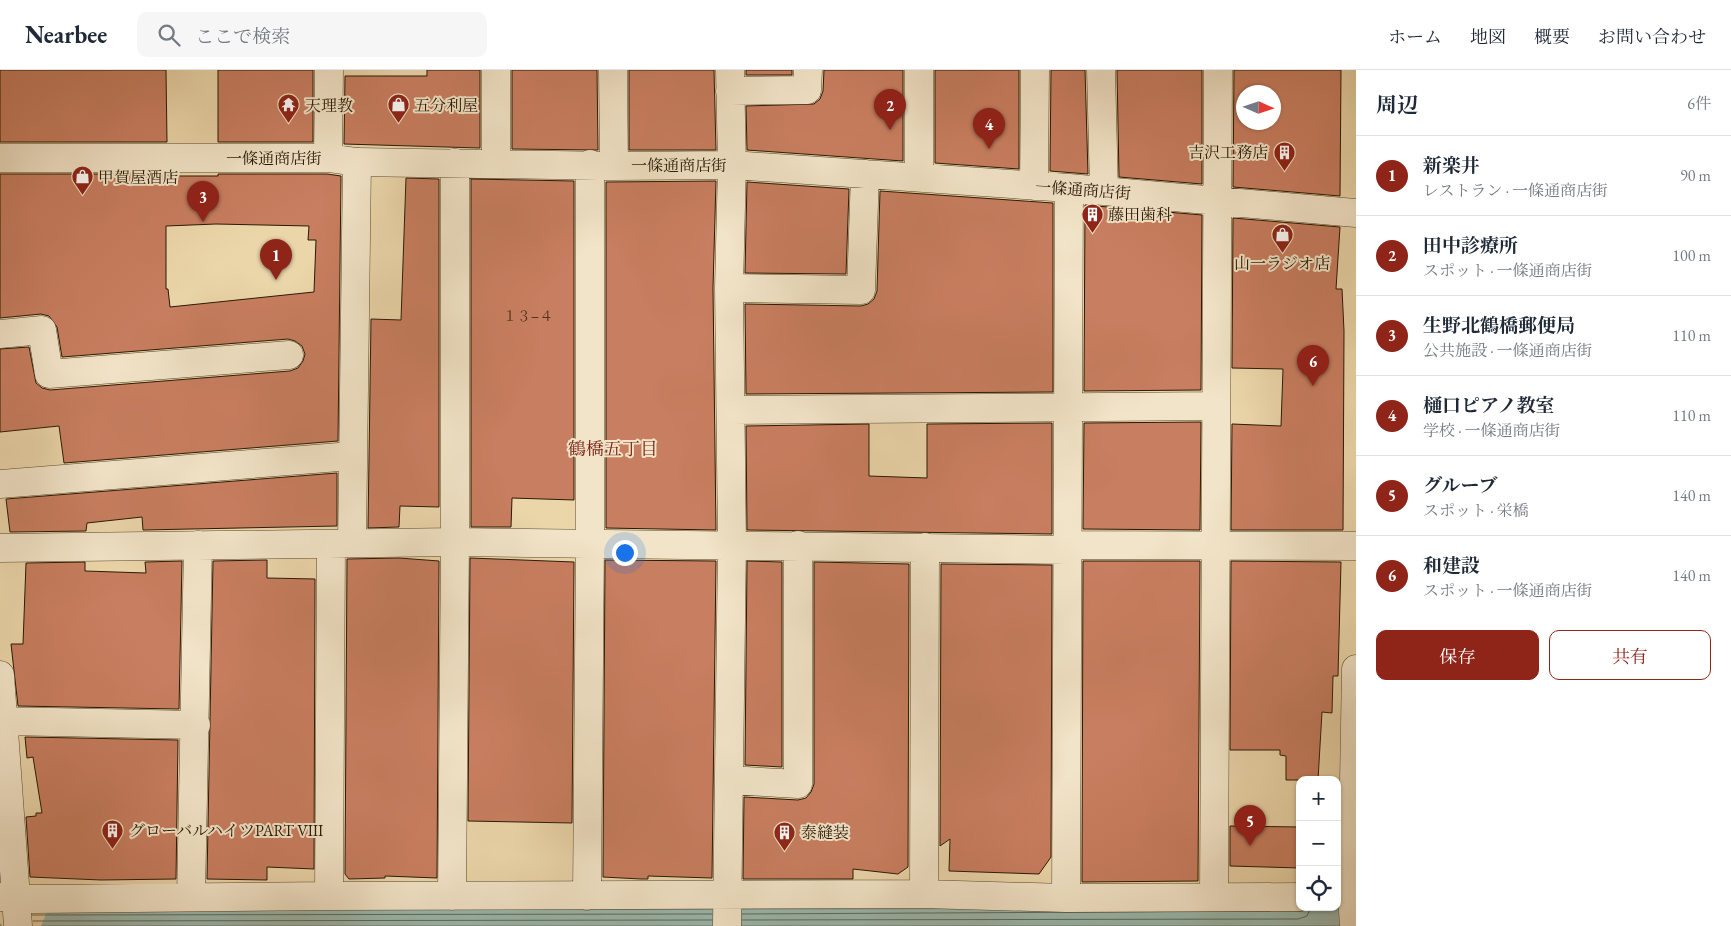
<!DOCTYPE html>
<html lang="ja">
<meta charset="utf-8">
<style>
:root{--surface:#fff;--page:#f6f6f7;--text:#1f2937;--muted:#747a83;--line:#e0e1e3;--accent:#8f2418}
body{margin:0;font-family:"EB Garamond","Noto Serif JP",serif;background:var(--page);color:var(--text)}
.controls{position:absolute;right:15px;bottom:15px;display:grid;overflow:hidden;border-radius:10px;box-shadow:0 1px 4px #0004}
.controls button{width:45px;height:45px;display:grid;place-items:center;padding:0;border:0;border-bottom:1px solid var(--line);background:var(--surface);color:var(--text);font:25px sans-serif}
.compass{position:absolute;left:1236px;top:15px;width:45px;height:45px;border-radius:50%;background:var(--surface);box-shadow:0 1px 4px #0004;rotate:93deg}
.you{position:absolute;left:624px;top:482px;width:18px;height:18px;margin:-12px;border:4px solid #fff;border-radius:50%;background:#1a73e8;box-shadow:0 0 0 8px #1a73e833}
.badge{display:grid;place-items:center;width:32px;height:32px;border-radius:50%;background:var(--accent);color:#fff;font-size:16px;font-weight:700}
.pin{position:absolute;translate:-50% -41px;filter:drop-shadow(0 1px 2px #0008)}
.pin::after{content:'';position:absolute;top:26px;width:18px;height:15px;background:inherit;clip-path:polygon(0 0,100% 0,50% 100%)}
.list{margin:0;padding:0;list-style:none}
h2{display:flex;justify-content:space-between;align-items:center;height:65px;margin:0;padding:0 20px;font-size:21px}
h2 small{font-size:16px;font-weight:400;color:var(--muted)}
.list li{display:grid;grid-template-columns:32px 1fr auto;gap:15px;align-items:center;box-sizing:border-box;height:80px;padding:0 20px;border-top:1px solid var(--line)}
.list b{display:block;font-size:19px;white-space:nowrap}
.list p{margin:0;font-size:16px;white-space:nowrap;color:var(--muted)}
.list em{font-size:16px;font-style:normal;color:var(--muted)}
.actions{display:flex;gap:10px;padding:15px 20px}
.actions a{flex:1;padding:11px 0;border:1px solid var(--accent);border-radius:10px;text-align:center;font-size:18px;color:var(--accent)}
.actions .main{background:var(--accent);color:#fff}
.icon{flex:none;width:28px;height:28px;fill:none;stroke:currentColor;stroke-width:2;stroke-linecap:round;stroke-linejoin:round}
.map{position:relative;flex:none;width:1356px;height:856px;overflow:hidden}
header{display:flex;align-items:center;gap:30px;box-sizing:border-box;height:70px;padding:0 25px;background:var(--surface);border-bottom:1px solid var(--line)}
header strong{font-size:24px}
nav{display:flex;gap:28px;margin-inline-start:auto;font-size:18px}
.search{width:350px;height:45px;background:var(--page);display:flex;align-items:center;gap:12px;box-sizing:border-box;padding:0 18px;border-radius:10px;color:var(--muted);font-size:19px}
main{display:flex}
aside{flex:1;background:var(--surface)}
.map>svg:first-child{display:block}
.water{fill:#99b8ae;stroke:#6c786a}
.pier{fill:#ebd6aa}
.lines{fill:none;stroke-linecap:round;stroke-linejoin:round}
.shore{stroke:#616859;stroke-width:1}
.building{fill:#c87e60;stroke:#291904;fill-rule:evenodd}
.minor-casing{stroke:#5a482e;stroke-width:29}
.minor{stroke:#f2e4c8;stroke-width:28}
.labels{text-anchor:middle;dominant-baseline:central;stroke-width:4;stroke-linejoin:round;paint-order:stroke}
.number-label{font-size:14px;fill:#51321b}
.poi-label{font-size:16px;fill:#291904;stroke:#f2e4c8;text-anchor:start}
.street-label{font-size:16px;fill:#291904;stroke:#f2e4c8}
.neighbourhood-label{font-size:18px;fill:#7a1f14;stroke:#f2e4c8}
</style>
<header>
<strong>Nearbee</strong>
<div class="search"><svg class="icon" aria-label="search" viewBox="0 0 24 24"><circle cx="10" cy="10" r="6"/><path d="M15 15l6 6"/></svg>ここで検索</div>
<nav><a>ホーム</a><a>地図</a><a>概要</a><a>お問い合わせ</a></nav>
</header>
<main>
<div class="map">
<svg width="1356" height="856" viewBox="0 0 1356 856">
<rect width="100%" height="100%" fill="#ebd6aa"/>
<filter id="stains"><feTurbulence type="fractalNoise" baseFrequency=".004" numOctaves="4"/><feColorMatrix values="0 0 0 0 .2 0 0 0 0 .09 0 0 0 0 .02 0 0 0 .5 -.17"/></filter>
<radialGradient id="worn" r=".72"><stop offset=".6" stop-color="#630" stop-opacity="0"/><stop offset="1" stop-color="#630" stop-opacity=".3"/></radialGradient>
<path class="water" d="M 1356,838 L 1356,856 L 0,856 L 0,840 Z"/>
<path class="pier" d="M 49,837 L 41,856 L 2,856 L 0,853 L 0,838 Z"/>
<g class="lines">
<path class="shore" d="M 742,844 L 1303,841
M 32,845 L 712,844
M 742,850 L 1298,849 L 1307,846 L 1311,837
M 33,851 L 712,850"/>
</g>
<path class="building" d="M 0,0 L 166,0 L 167,72 L 0,72 Z
M 218,0 L 313,0 L 313,72 L 218,72 Z
M 427,0 L 480,0 L 480,78 L 344,74 L 345,6 L 427,6 Z
M 512,0 L 597,0 L 598,80 L 512,79 Z
M 629,0 L 714,0 L 716,80 L 629,80 Z
M 746,0 L 792,0 L 792,5 L 746,5 Z
M 824,0 L 903,0 L 903,91 L 747,80 L 746,36 L 814,34 L 820,29 L 823,21 Z
M 935,0 L 1019,0 L 1019,99 L 935,93 Z
M 1051,0 L 1085,0 L 1088,104 L 1050,101 Z
M 1117,0 L 1202,0 L 1202,114 L 1119,107 Z
M 1234,0 L 1341,0 L 1340,126 L 1233,117 ZM 1244,22 L 1274,22 L 1274,52 L 1244,52 Z
M 0,104 L 168,104 L 168,106 L 218,106 L 218,104 L 327,104 L 341,106 L 338,371 L 64,393 L 59,356 L 0,362 L 0,279 L 29,277 L 36,313 L 42,318 L 50,320 L 290,301 L 298,298 L 303,291 L 305,284 L 302,276 L 295,271 L 288,269 L 62,287 L 57,257 L 49,246 L 41,244 L 0,248 ZM 216,154 L 309,156 L 308,170 L 316,170 L 314,222 L 170,237 L 168,219 L 166,219 L 166,156 Z
M 406,108 L 439,109 L 439,437 L 400,436 L 399,457 L 368,458 L 371,249 L 401,250 Z
M 471,109 L 574,111 L 574,430 L 512,428 L 511,457 L 471,457 Z
M 716,111 L 713,218 L 716,460 L 606,458 L 606,112 Z
M 747,112 L 849,119 L 846,204 L 745,203 Z
M 880,121 L 1053,133 L 1053,322 L 746,324 L 745,234 L 861,236 L 868,234 L 874,229 L 877,221 Z
M 1085,135 L 1202,145 L 1201,320 L 1084,321 Z
M 1233,148 L 1340,157 L 1336,219 L 1342,219 L 1344,261 L 1343,460 L 1231,460 L 1232,354 L 1281,356 L 1283,299 L 1232,298 Z
M 1201,352 L 1200,460 L 1083,459 L 1084,353 Z
M 1052,353 L 1052,464 L 747,460 L 746,356 L 869,354 L 869,406 L 927,408 L 927,354 Z
M 337,403 L 337,456 L 143,460 L 142,447 L 87,453 L 86,461 L 10,462 L 6,429 Z
M 399,488 L 439,491 L 437,808 L 385,806 L 385,808 L 349,809 L 345,804 L 347,489 Z
M 470,488 L 574,492 L 572,753 L 468,751 Z
M 267,490 L 267,508 L 315,509 L 314,799 L 267,797 L 267,810 L 207,809 L 213,491 Z
M 605,490 L 716,491 L 712,808 L 648,806 L 648,809 L 641,809 L 603,807 Z
M 182,491 L 179,639 L 18,636 L 11,574 L 23,574 L 26,493 L 85,492 L 85,501 L 146,503 L 145,492 Z
M 747,491 L 782,492 L 782,697 L 745,695 Z
M 1083,491 L 1200,491 L 1198,811 L 1082,812 Z
M 1231,491 L 1341,492 L 1338,606 L 1333,606 L 1332,643 L 1322,642 L 1318,710 L 1286,710 L 1286,686 L 1280,685 L 1280,680 L 1230,680 Z
M 814,492 L 909,494 L 908,797 L 898,804 L 853,799 L 853,809 L 743,809 L 744,727 L 798,730 L 806,728 L 811,722 L 814,714 Z
M 941,494 L 1052,495 L 1051,787 L 1039,804 L 949,801 L 950,769 L 940,776 Z
M 25,667 L 178,670 L 176,809 L 101,810 L 30,807 L 26,747 L 36,746 L 36,743 L 42,743 L 33,687 L 27,688 Z
M 1230,756 L 1300,757 L 1300,798 L 1230,796 Z"/>
<g class="lines">
<defs>
<path id="minor" d="M 613,0 L 614,96
M 1101,0 L 1104,121
M 730,21 L 807,20 L 808,0
M 0,88 L 328,88 L 357,92 L 614,96 L 732,95 L 1069,118 L 1356,143
M 328,88 L 329,0
M 496,93 L 496,0
M 919,107 L 919,0
M 1034,116 L 1035,0
M 729,218 L 861,220 L 865,104
M 0,264 L 42,260 L 49,304 L 289,285
M 732,340 L 1216,336
M 0,414 L 352,386
M 352,472 L 357,92
M 1066,475 L 1356,476
M 0,478 L 455,472 L 1066,480
M 0,605 L 18,856
M 4,651 L 196,655
M 729,710 L 798,714 L 798,475
M 924,824 L 925,477
M 329,826 L 331,474
M 452,826 L 455,472 L 455,93
M 587,826 L 590,473 L 590,94
M 0,827 L 35,829 L 329,826 L 924,824 L 1066,828 L 1300,827
M 191,827 L 198,475
M 1214,827 L 1218,0
M 1066,828 L 1069,118
M 727,856 L 732,474 L 729,218 L 732,95 L 730,0
M 1354,856 L 1352,825 L 1356,599"/>
</defs>
<use href="#minor" class="minor-casing"/>
<use href="#minor" class="minor"/>
</g>
<defs>
<symbol id="temple-pin" viewBox="-11 -11 22 30"><path d="M0 17L-7.5 6A9.5 9.5 0 1 1 7.5 6Z" fill="#8f2418" stroke="#f2e4c8"/><path d="M0-6L5-2H3V0L6.5 2.5H4V6H1.5V3h-3V6H-4V2.5H-6.5L-3 0V-2H-5Z" fill="#fff"/></symbol>
<symbol id="shop-pin" viewBox="-11 -11 22 30"><path d="M0 17L-7.5 6A9.5 9.5 0 1 1 7.5 6Z" fill="#8f2418" stroke="#f2e4c8"/><path d="M-5-2.5h2.3a2.7 3.5 0 0 1 5.4 0H5L5.5 6h-11ZM-1.5-2.5h3a1.5 2.3 0 0 0-3 0Z" fill="#fff"/></symbol>
<symbol id="building-pin" viewBox="-11 -11 22 30"><path d="M0 17L-7.5 6A9.5 9.5 0 1 1 7.5 6Z" fill="#8f2418" stroke="#f2e4c8"/><path d="M-4-6H4V6H1V3H-1V6H-4ZM-2.5-4.3h1.7v1.8h-1.7ZM.8-4.3h1.7v1.8H.8ZM-2.5-1h1.7V.8h-1.7ZM.8-1h1.7V.8H.8Z" fill="#fff"/></symbol>
</defs>
<g fill-rule="evenodd">
<use href="#temple-pin" x="276" y="22" width="25" height="34"/>
<use href="#shop-pin" x="386" y="22" width="25" height="34"/>
<use href="#building-pin" x="1272" y="70" width="25" height="34"/>
<use href="#shop-pin" x="70" y="94" width="25" height="34"/>
<use href="#building-pin" x="1080" y="132" width="25" height="34"/>
<use href="#shop-pin" x="1270" y="152" width="25" height="34"/>
<use href="#building-pin" x="100" y="748" width="25" height="34"/>
<use href="#building-pin" x="772" y="750" width="25" height="34"/>
</g>
<g class="labels">
<g class="number-label">
<text x="528" y="246">１３−４</text>
</g>
<g class="poi-label">
<text x="305" y="35">天理教</text>
<text x="414" y="35">五分利屋</text>
<text x="1268" y="82" text-anchor="end">吉沢工務店</text>
<text x="98" y="107">甲賀屋酒店</text>
<text x="1108" y="144">藤田歯科</text>
<text x="1282" y="193" text-anchor="middle">山一ラジオ店</text>
<text x="129" y="760">グローバルハイツPART Ⅷ</text>
<text x="801" y="762">泰縫装</text>
</g>
<g class="street-label">
<text x="274" y="88">一條通商店街</text>
<text x="679" y="95">一條通商店街</text>
<text transform="translate(1083 120) rotate(4)">一條通商店街</text>
</g>
<g class="neighbourhood-label">
<text x="613" y="378">鶴橋五丁目</text>
</g>
</g>
<rect width="100%" height="100%" filter="url(#stains)"/>
<rect width="100%" height="100%" fill="url(#worn)"/>
</svg>
<div class="controls">
<button>+</button>
<button>−</button>
<button><svg class="icon" aria-label="locate" viewBox="0 0 24 24"><circle cx="12" cy="12" r="6"/><path d="M12 2v4M12 18v4M2 12h4M18 12h4"/></svg></button>
</div>
<svg class="compass" viewBox="-18 -18 36 36"><path d="M0-13l5 13h-10z" fill="#e53935"/><path d="M0 13l5-13h-10z" fill="#747a83"/></svg>
<div class="you"></div>
<div class="pin badge" style="left:276px;top:210px">1</div>
<div class="pin badge" style="left:890px;top:60px">2</div>
<div class="pin badge" style="left:203px;top:152px">3</div>
<div class="pin badge" style="left:989px;top:79px">4</div>
<div class="pin badge" style="left:1250px;top:776px">5</div>
<div class="pin badge" style="left:1313px;top:316px">6</div>
</div>
<aside>
<h2>周辺<small>6件</small></h2>
<ul class="list">
<li><span class="badge">1</span><div><b>新楽井</b><p>レストラン · 一條通商店街</p></div><em>90 m</em></li>
<li><span class="badge">2</span><div><b>田中診療所</b><p>スポット · 一條通商店街</p></div><em>100 m</em></li>
<li><span class="badge">3</span><div><b>生野北鶴橋郵便局</b><p>公共施設 · 一條通商店街</p></div><em>110 m</em></li>
<li><span class="badge">4</span><div><b>樋口ピアノ教室</b><p>学校 · 一條通商店街</p></div><em>110 m</em></li>
<li><span class="badge">5</span><div><b>グルーブ</b><p>スポット · 栄橋</p></div><em>140 m</em></li>
<li><span class="badge">6</span><div><b>和建設</b><p>スポット · 一條通商店街</p></div><em>140 m</em></li>
</ul>
<div class="actions"><a class="main">保存</a><a>共有</a></div>
</aside>
</main>
